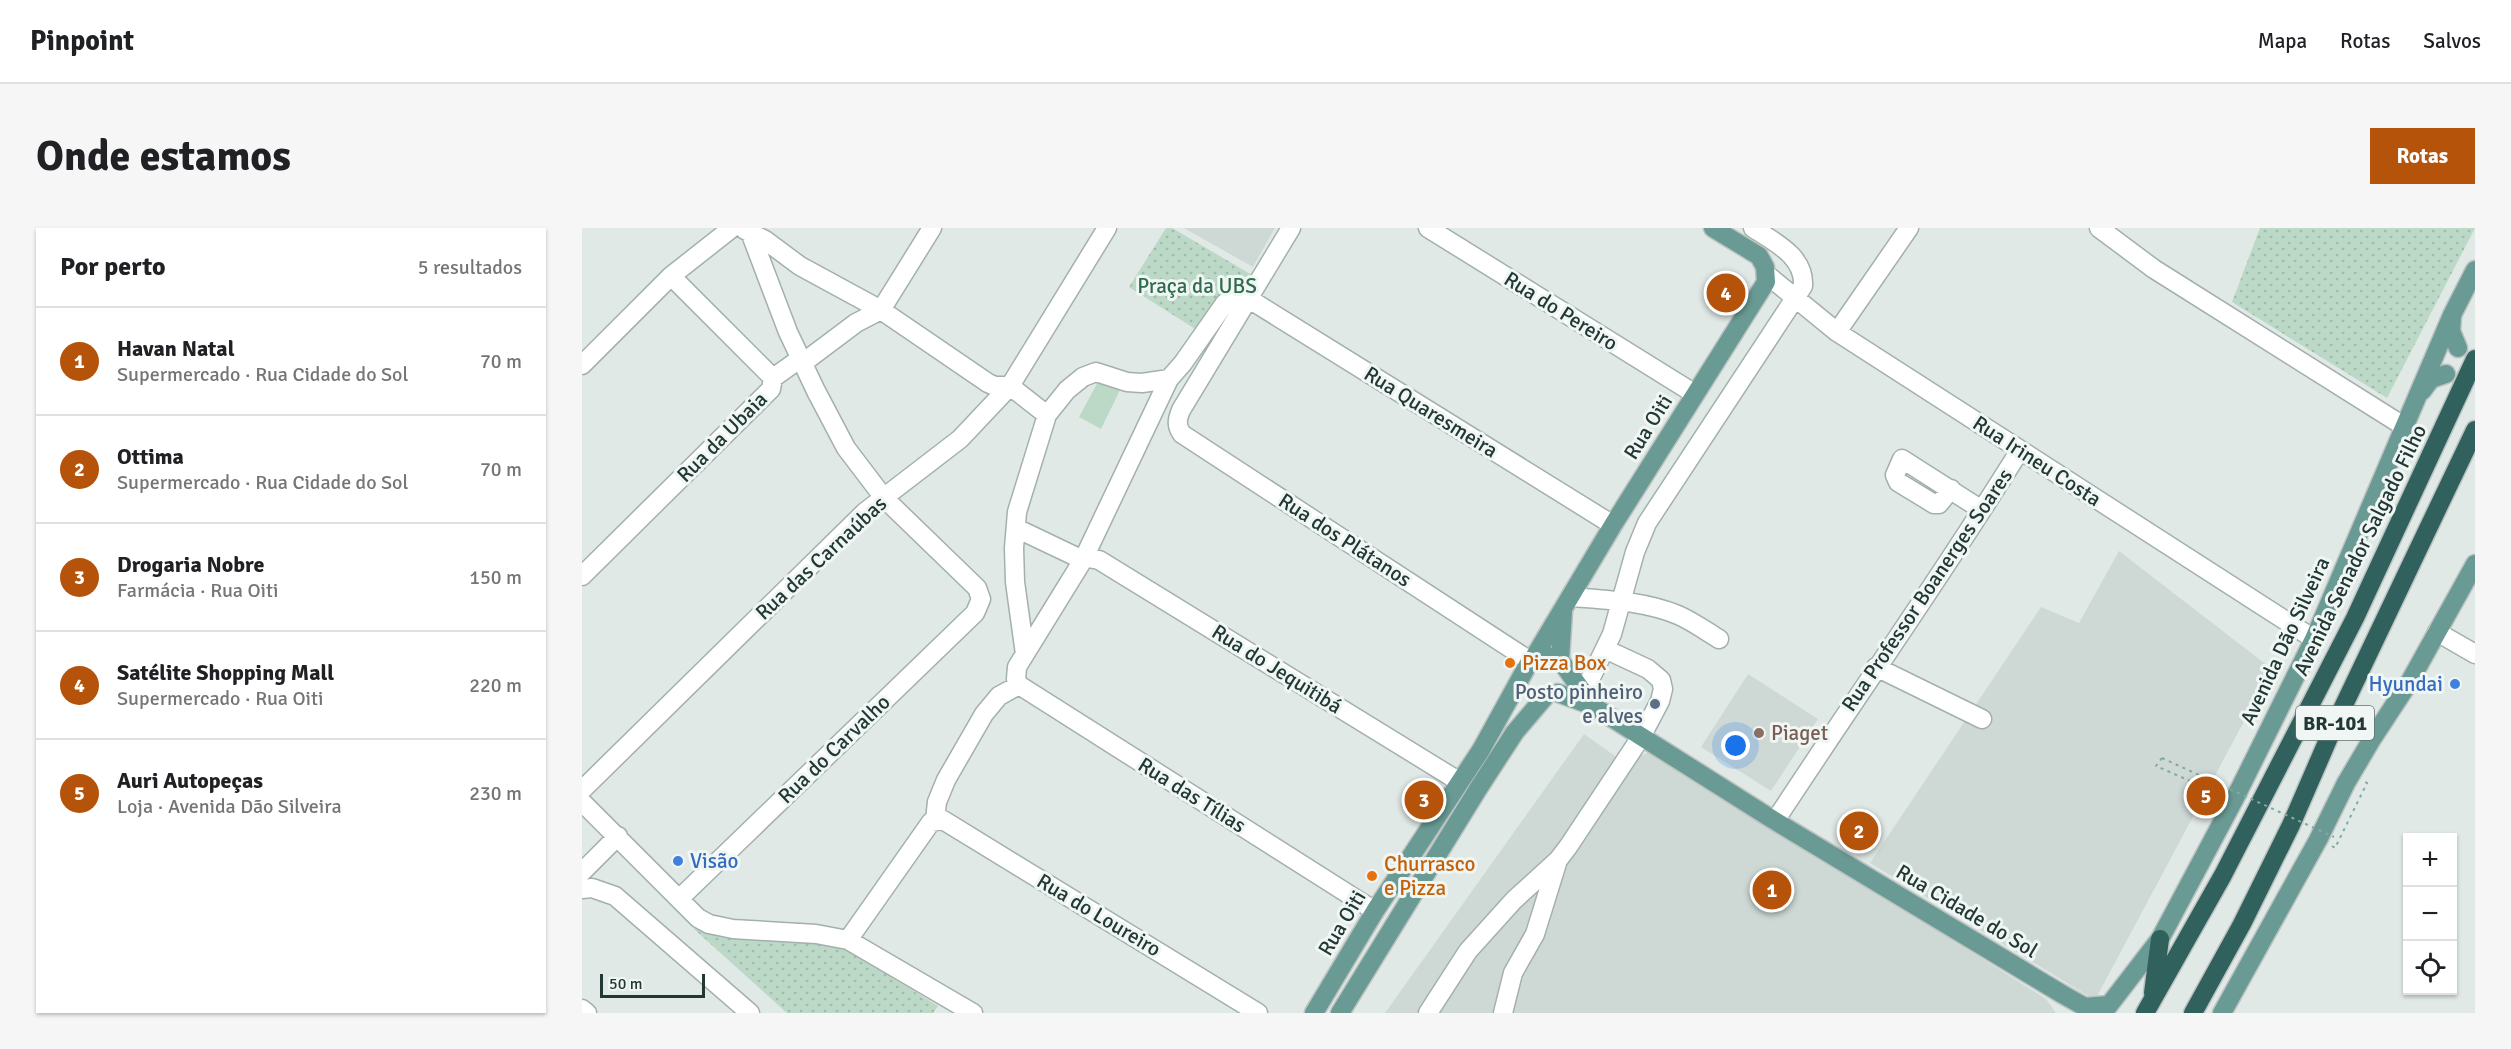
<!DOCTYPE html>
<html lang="pt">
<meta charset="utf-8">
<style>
:root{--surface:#fff;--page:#f6f6f6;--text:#202124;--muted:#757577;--line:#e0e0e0;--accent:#b45309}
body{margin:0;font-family:Signika,sans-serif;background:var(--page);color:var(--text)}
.controls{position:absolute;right:18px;bottom:18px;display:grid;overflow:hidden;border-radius:0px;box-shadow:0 2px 4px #0004}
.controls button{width:54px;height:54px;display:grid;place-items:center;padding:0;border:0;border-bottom:2px solid var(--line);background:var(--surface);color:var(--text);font:30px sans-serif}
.scale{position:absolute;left:18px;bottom:15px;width:105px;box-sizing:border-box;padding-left:6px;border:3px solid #223835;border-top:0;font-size:16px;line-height:21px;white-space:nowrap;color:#223835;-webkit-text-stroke:4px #f0f6f4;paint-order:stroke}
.you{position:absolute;left:1154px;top:518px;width:21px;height:21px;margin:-15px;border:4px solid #fff;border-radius:50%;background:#1a73e8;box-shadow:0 0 0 9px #1a73e833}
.badge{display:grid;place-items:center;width:39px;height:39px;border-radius:50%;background:var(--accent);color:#fff;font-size:20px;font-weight:700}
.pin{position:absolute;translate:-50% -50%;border:3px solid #fff;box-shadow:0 2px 6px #0006}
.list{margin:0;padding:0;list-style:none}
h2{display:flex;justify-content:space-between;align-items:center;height:78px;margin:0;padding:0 24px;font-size:26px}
h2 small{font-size:20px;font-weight:400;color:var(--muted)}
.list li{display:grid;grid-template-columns:39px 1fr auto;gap:18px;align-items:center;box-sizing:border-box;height:108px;padding:0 24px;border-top:2px solid var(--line)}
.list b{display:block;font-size:22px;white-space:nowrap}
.list p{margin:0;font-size:20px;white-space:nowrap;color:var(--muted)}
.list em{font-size:20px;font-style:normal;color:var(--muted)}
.icon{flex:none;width:33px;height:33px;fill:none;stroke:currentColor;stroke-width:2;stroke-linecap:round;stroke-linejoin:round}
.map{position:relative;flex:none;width:1893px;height:785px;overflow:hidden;border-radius:0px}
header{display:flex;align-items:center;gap:36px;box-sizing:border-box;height:84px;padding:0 30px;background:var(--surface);border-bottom:2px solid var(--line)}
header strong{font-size:28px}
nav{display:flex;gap:33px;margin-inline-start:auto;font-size:21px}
.intro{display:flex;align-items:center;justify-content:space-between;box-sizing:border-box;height:144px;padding:0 36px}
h1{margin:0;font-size:42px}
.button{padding:15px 27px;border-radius:0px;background:var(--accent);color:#fff;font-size:21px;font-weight:700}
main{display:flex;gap:36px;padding:0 36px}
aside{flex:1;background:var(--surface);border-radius:0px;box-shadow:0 2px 4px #0004}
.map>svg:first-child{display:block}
.built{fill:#ced9d5}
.grass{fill:url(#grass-dots)}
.garden{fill:#bbd9c6}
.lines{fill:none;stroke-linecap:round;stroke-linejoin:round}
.minor-casing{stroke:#a3b0ad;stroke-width:21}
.major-casing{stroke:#bdc3c2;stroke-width:21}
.highway-casing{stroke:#bdc3c2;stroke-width:21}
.path{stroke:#83aaa2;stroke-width:2;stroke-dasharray:3 4.5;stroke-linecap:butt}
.minor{stroke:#fff;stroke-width:18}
.major{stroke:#699b94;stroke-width:18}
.highway{stroke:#31615d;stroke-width:18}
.path-bridge{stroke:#83aaa2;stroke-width:2;stroke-dasharray:3 4.5;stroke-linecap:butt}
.food-dot{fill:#e8710a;stroke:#f0f6f4;stroke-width:2}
.shop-dot{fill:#3f7fe0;stroke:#f0f6f4;stroke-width:2}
.service-dot{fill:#5c6f8a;stroke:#f0f6f4;stroke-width:2}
.education-dot{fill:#8d6e63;stroke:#f0f6f4;stroke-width:2}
.labels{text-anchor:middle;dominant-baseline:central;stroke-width:6;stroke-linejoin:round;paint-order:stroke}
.shield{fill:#f0f6f4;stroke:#60716e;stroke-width:1.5}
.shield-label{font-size:20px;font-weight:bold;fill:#223835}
.park-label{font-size:21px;fill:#316b4e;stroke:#f0f6f4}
.street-label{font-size:21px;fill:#223835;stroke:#f0f6f4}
.food-label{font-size:21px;fill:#c56008;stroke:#f0f6f4;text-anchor:start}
.shop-label{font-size:21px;fill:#366cbe;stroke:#f0f6f4;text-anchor:end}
.service-label{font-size:21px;fill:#4e5e75;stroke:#f0f6f4;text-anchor:end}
.education-label{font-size:21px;fill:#785e54;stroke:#f0f6f4;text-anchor:start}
</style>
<header>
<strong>Pinpoint</strong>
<nav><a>Mapa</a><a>Rotas</a><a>Salvos</a></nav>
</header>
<div class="intro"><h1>Onde estamos</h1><a class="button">Rotas</a></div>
<main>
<aside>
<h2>Por perto<small>5 resultados</small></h2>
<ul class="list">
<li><span class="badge">1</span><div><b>Havan Natal</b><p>Supermercado · Rua Cidade do Sol</p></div><em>70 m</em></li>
<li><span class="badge">2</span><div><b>Ottima</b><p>Supermercado · Rua Cidade do Sol</p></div><em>70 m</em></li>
<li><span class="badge">3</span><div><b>Drogaria Nobre</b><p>Farmácia · Rua Oiti</p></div><em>150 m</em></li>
<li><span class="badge">4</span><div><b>Satélite Shopping Mall</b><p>Supermercado · Rua Oiti</p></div><em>220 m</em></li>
<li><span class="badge">5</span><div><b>Auri Autopeças</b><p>Loja · Avenida Dão Silveira</p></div><em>230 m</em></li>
</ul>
</aside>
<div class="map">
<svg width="1893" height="785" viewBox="0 0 1893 785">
<defs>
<pattern id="grass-dots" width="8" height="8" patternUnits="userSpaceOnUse" patternTransform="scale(1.5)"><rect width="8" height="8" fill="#bbd9c6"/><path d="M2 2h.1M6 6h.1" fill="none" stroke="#a0bbab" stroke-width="1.8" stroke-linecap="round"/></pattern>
</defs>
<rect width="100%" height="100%" fill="#e0e9e6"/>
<path class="built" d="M 602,0 L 693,0 L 671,39 Z
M 1537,323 L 1690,441 L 1513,772 L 1288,635 L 1459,379 L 1497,395 Z
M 1166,446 L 1236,491 L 1189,563 L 1119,519 Z
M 1002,506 L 1046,537 L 1049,532 L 1072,522 L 1464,771 L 1474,785 L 803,785 Z"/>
<path class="grass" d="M 584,0 L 590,0 L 670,47 L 629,111 L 547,59 Z
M 1678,0 L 1893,0 L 1805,170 L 1650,74 Z
M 116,696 L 243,716 L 265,722 L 356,778 L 351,785 L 205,785 L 112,701 Z"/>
<path class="garden" d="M 517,152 L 538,162 L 519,201 L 497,189 Z"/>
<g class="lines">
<defs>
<path id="minor" d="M 709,0 L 599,182 C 595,192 594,197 600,206 L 948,433
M 846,0 L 1113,166
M 1517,0 L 1572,41 L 1823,199
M 163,2 L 183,12 L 218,38 L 299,82 L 406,155 L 413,158 L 428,158 L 465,187
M 1184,46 L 1255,104 L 1732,411
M 89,48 L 191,150
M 1255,104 L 1327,0
M 0,137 L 89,48 L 150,0
M 1369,261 L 1357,276 L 1352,276 L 1316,254 L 1313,247 L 1320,231 L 1400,282
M 434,300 L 501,332 L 587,151
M 0,348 L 189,161 L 191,150 L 212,135 L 222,134 L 274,95 L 299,82 L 350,0
M 989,369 C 1025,372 1062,373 1096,387 C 1110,393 1124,403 1137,411
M 1855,404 L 1893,426
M 443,426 L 433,354 L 432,320 L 435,284 L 465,187 L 485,162 L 501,149 L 514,144 L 545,154 L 560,155 L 587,151 L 601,135 L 643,75 L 653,70 L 667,71 L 1031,297
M 1294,439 L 1400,491
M 1001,466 L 1030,406 L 1053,324 L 1065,295 L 1221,58 C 1223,28 1192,14 1171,0
M 0,562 L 283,284 L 378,211 L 428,158 L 525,0
M 0,574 L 116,690 L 127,696 L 151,701 L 234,706 L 266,712 L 391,785
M 353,592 L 355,574 L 364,552 L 402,486 L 417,468 L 437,457
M 1193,593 C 1274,469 1360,348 1438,222
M 0,644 L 36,608
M 0,661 L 10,660 L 33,668 L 168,785
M 97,671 L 393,385 L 399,371 L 395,360 L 302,270 L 264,220 L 234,163 L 206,104 L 168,4
M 793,683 L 437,457 L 434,451 L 435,439 L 501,332 L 506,330 L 517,332 L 878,554
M 266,712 L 349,594 L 361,592 L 676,785
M 0,781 L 5,785
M 846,785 L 886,723 L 932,672 L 976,632 L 986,619 L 1059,509 L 1078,473 L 1081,461 L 1079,452 L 1066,441 L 1023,421
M 921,785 L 931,745 L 953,706 L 976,632"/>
<path id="major" d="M 1870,89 L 1869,103 L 1876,120
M 1840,163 L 1849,151 L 1864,146
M 951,431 L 1031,297 L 1184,54 L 1183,39 L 1177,28 L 1131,0
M 978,432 L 981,384
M 976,465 L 1011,478 L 1193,593 L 1480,766 L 1503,779 L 1526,777
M 732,785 L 793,683 L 899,522 L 948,433 L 963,427 L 978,432 L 1011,478
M 758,785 L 896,561 L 933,504 L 962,470
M 1521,785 L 1578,711 L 1652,572 L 1732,411 L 1870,87 L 1893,42
M 1640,785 L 1736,612 L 1764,555 L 1790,511 L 1828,453 L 1893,336"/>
<path id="highway" d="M 1571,765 L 1578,711
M 1563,785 L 1641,647 L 1773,390 L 1893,131
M 1611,785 L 1660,696 L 1709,597 L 1752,498 L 1893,202"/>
</defs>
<use href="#minor" class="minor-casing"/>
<use href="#major" class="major-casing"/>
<use href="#highway" class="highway-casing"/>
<path class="path" d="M 1580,530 L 1574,538 L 1638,566
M 1750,618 L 1753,620 L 1785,555 L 1783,554"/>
<use href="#minor" class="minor"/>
<use href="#major" class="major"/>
<use href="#highway" class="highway"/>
<path class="path-bridge" d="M 1580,530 L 1752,609"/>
</g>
<g class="food-dot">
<circle cx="928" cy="435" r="6"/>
<circle cx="790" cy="648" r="6"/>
</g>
<g class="shop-dot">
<circle cx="1873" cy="456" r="6"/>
<circle cx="96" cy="633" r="6"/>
</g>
<circle class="service-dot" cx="1073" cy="476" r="6"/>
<circle class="education-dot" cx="1177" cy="505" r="6"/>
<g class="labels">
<rect class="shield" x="1714" y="478" width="78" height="34" rx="4.5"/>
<g class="shield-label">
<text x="1753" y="495">BR-101</text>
</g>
<g class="park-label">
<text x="615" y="58">Praça da UBS</text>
</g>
<g class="street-label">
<text transform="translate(979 83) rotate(32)">Rua do Pereiro</text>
<text transform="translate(849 184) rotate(32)">Rua Quaresmeira</text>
<text transform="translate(1066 199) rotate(-58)">Rua Oiti</text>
<text transform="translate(140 209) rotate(-45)">Rua da Ubaia</text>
<text transform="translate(1455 233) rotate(33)">Rua Irineu Costa</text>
<text transform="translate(763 312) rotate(33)">Rua dos Plátanos</text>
<text transform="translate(1778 322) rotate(-64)">Avenida Senador Salgado Filho</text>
<text transform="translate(239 330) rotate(-43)">Rua das Carnaúbas</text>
<text transform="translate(1345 362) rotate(-56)">Rua Professor Boanerges Soares</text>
<text transform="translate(1703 413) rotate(-65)">Avenida Dão Silveira</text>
<text transform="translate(695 441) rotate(32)">Rua do Jequitibá</text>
<text transform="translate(252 521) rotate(-44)">Rua do Carvalho</text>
<text transform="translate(610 567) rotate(32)">Rua das Tílias</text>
<text transform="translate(1385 683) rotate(31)">Rua Cidade do Sol</text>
<text transform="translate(517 687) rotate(31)">Rua do Loureiro</text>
<text transform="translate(760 695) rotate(-59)">Rua Oiti</text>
</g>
<g class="food-label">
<text x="940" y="435">Pizza Box</text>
<text x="802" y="636">Churrasco<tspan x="802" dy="24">e Pizza</tspan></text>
</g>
<g class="shop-label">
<text x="1861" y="456">Hyundai</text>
<text x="108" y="633" text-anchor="start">Visão</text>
</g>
<g class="service-label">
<text x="1061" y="464">Posto pinheiro<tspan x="1061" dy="24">e alves</tspan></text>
</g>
<g class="education-label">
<text x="1189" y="505">Piaget</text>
</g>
</g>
</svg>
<div class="controls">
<button>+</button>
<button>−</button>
<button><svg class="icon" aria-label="locate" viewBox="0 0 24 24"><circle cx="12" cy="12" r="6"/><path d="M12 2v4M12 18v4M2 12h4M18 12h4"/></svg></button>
</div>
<div class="scale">50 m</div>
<div class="you"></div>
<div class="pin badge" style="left:1190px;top:662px">1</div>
<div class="pin badge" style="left:1277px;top:603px">2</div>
<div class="pin badge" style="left:842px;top:572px">3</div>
<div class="pin badge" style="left:1144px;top:65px">4</div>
<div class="pin badge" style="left:1624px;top:568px">5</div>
</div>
</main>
